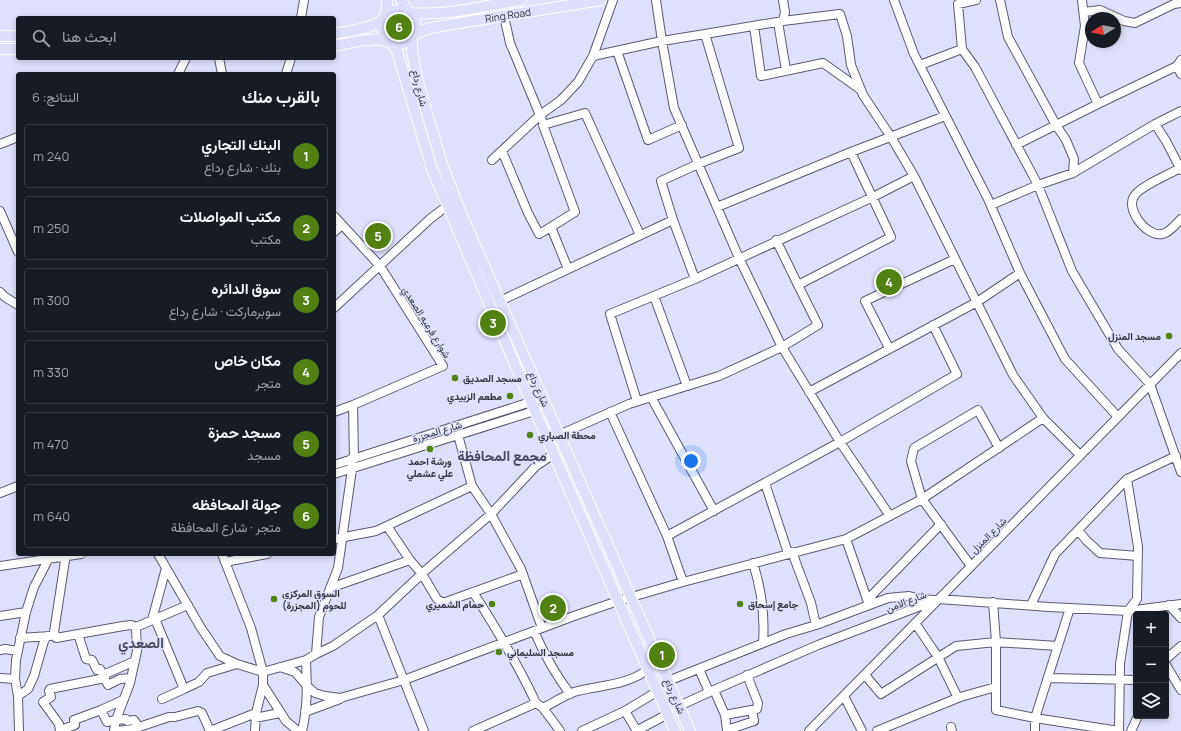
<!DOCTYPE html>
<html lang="ar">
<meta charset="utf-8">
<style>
:root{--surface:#171b24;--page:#20242c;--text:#f1f3f6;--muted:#9ea1a6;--line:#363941;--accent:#508112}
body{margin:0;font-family:Manrope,Vazirmatn,sans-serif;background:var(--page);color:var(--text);direction:rtl}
.controls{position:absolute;right:12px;bottom:12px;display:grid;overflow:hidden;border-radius:4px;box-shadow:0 2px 6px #0003}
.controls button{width:36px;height:36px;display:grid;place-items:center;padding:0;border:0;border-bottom:1px solid var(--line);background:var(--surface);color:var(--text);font:20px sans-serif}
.compass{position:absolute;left:1085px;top:12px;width:36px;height:36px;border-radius:50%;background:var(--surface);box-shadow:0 2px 6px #0003;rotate:260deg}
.you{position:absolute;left:691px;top:461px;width:14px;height:14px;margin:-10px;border:3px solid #fff;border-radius:50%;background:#1a73e8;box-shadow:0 0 0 6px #1a73e833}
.badge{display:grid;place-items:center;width:26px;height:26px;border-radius:50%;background:var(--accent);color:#fff;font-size:13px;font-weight:700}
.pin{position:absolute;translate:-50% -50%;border:2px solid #fff;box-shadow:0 1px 4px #0006}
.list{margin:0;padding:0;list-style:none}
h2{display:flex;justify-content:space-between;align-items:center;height:52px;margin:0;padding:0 16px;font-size:17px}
h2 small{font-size:13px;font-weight:400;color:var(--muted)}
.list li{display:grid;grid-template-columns:26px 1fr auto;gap:12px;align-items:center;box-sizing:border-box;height:64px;margin:0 8px 8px;padding:0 8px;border:1px solid var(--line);border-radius:4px}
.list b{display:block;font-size:15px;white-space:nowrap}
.list p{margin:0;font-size:13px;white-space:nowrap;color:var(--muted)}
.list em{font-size:13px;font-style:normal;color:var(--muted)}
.icon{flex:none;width:22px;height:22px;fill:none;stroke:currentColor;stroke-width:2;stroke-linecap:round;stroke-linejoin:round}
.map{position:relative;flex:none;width:1181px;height:731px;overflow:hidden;direction:ltr}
.search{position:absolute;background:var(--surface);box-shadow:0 2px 6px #0003;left:16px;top:16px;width:320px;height:44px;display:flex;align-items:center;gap:10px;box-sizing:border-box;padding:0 14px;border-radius:4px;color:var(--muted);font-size:15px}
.panel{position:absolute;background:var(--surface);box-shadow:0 2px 6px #0003;left:16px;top:72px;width:320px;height:484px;border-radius:4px;direction:rtl}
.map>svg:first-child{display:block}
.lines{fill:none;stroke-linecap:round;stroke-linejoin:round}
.minor-casing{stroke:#595b73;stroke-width:10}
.major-casing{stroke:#fff;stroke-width:12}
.minor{stroke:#fff;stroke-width:8}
.major{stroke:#dddffd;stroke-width:10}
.poi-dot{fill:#508112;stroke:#dee0fc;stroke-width:1.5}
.labels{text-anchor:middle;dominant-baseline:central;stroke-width:3;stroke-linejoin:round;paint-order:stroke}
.street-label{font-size:10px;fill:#2f303a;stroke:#dee0fc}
.poi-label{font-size:10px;font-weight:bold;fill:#2f303a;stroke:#dee0fc;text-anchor:start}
.district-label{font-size:14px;font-weight:bold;fill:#45475d;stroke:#dee0fc}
</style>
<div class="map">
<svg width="1181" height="731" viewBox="0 0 1181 731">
<rect width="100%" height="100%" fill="#dee0fc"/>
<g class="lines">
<defs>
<path id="minor" d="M 613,0 L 593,56 L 662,41 L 705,34
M 656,0 L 662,41 L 674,108 L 739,258 L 782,347 L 840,442 L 890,516
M 894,0 L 914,54 L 988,199 L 1020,273 L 1065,359 L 1118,417
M 1000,0 L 1008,37 L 1056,125 L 1066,140 L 1074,159 L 1073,173
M 1082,0 L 1085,26 L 1079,63 L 1098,104
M 1084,12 L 1100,10 L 1124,21 L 1135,23 L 1174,4 L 1181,3
M 504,16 L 510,43 L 542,120
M 301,18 L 304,0
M 783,21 L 785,12 L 783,0
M 778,22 L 786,70
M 754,26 L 761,76 L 823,63 L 861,90
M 962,49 L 958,4 L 976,0
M 617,51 L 648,140 L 682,125
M 219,58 L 222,74
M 1181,60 L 1177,66 L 1181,74
M 920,65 L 962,49 L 975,67 L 1038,185 L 1072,271 L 1118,349 L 1150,384 L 1181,472
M 178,74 L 186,58
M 286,74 L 291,58
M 1155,124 L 1166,141 L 1181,170
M 0,144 L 18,137
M 1016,145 L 1098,104 L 1177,66
M 502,151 L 528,213 L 539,234 L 551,227
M 492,160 L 540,115 L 561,100 L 578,82 L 593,56
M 1180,168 C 1170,174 1141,186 1135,195 C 1124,208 1146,237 1162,234 C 1169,233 1176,224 1181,219
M 991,205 L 1038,185 L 1073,173 L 1155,124 L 1181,111
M 717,207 L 851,152 L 945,116
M 0,211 L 18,252
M 334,216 L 380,266 L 443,366 L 353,405 L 334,412
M 673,220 L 661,181 L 698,164 L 739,148 L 705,34 L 783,21 L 840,14 L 847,36 L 851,65 L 863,95 L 891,137 L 914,176 L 1013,375 L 1043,418 L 1080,455
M 334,232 L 342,225
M 776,240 L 798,285 L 891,237 L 851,152
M 568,269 L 551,227 L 575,212 L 543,125 L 585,113 L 640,235
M 0,292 L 5,297 L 18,305
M 654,296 L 687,386
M 500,301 L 673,220 L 695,279
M 334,308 L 431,218 L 447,206
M 889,348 L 865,301 L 955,259
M 809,392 L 977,302 L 1020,273
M 651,397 L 714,511
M 637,401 L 610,314 L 695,279 L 873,197 L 914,176
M 353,405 L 354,459
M 610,412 L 667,536 L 683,582
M 458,435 L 472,486 L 491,514 L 521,569 L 542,628
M 559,435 L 629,404 L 719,376 L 782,347 L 818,325 L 798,285
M 334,465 L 543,398
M 334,474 L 547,407
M 765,483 L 788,553
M 0,493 L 18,486
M 1078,530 L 1086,540 L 1100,553 L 1138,556
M 667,536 L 840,442 L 957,374 L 933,325
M 334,539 L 376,531 L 472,486
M 846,539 L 869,605
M 792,552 L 811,603 L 816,625
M 66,554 L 54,632 L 56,638 L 123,626 L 131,625 L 136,627
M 158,554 L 201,628 L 220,656 L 237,664 L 263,672 L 306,660
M 222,554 L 251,628 L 263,672 L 263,685 L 256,713 L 255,731
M 410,560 L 422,574 L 437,599 L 443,603 L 523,574
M 225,562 L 267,554
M 753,563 C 761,588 765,616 763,643
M 0,566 L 81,554
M 971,566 L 922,499 L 911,461 L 914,448 L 978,410 L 999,448
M 330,588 L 410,560 L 387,526
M 473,592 C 496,628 518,664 536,703
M 993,602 L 996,642 L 1058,646
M 869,605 L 872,595 L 941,524
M 1031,605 L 1055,554 L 1127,479 L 1176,456
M 1169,605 L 1181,618
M 378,615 L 424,731
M 0,616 L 26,612
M 155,619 L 184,689 L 199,682 L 207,673 L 237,664
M 152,620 L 166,568
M 915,623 L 938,657 L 958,698
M 534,631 C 544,654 555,674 570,694
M 78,634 L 86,659 L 92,660 L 97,670 L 100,669 L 103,675 L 135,661
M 20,638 L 50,636
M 0,650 L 5,649 L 18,651
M 316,654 L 333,646 L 378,615 L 426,570 L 491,514 L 536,466 L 554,454
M 1166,659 L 1181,646
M 1166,665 L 1181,690
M 280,667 L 295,672 L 307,686 L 315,693 L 325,696 L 340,698 L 404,680 L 574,616 L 618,601 L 683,582 L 846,539 L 922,499 L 1043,418
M 699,669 L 709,692
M 103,675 L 108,685 L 120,679 L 131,678
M 865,675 L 881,694 L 956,646 L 996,642 L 996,710 L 1035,718 L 1119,731
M 0,678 L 15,679
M 1048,678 L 1136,680
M 668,681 L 786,634 L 816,625 L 888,598 L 909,596 L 920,599 L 934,600
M 263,685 L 286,721 L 298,731
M 714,690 L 725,715 L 727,730 L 754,721 L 752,710
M 18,696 L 28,689 L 34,676 L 44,641 L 47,636
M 844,696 L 862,731
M 162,699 L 184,689
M 679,706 L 714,690 L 818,645 L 939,599 L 1049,607 L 1128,611 L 1181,604
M 543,708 L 560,731
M 101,710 L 123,700
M 625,711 L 637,731
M 305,712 L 340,699
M 725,715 L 757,709 L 758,703 L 747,675
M 255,718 L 280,713
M 951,727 L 952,731
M 60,730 L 75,725 L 74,720 L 101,710 L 107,722 L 116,720 L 126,719 L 127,721 L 134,720 L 139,727
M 19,731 L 18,696 L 15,679 L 16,660 L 26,612 L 34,587 L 49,558
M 60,731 L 59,724 L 43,702 L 51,697 L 49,691 L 50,689 L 105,678
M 114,731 L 116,720 L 130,683 L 137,651 L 136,627 L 188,605
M 118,731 L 133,729 L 169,717 L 175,717 L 198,711 L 202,713 L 210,731
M 210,731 L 256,713
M 302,731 C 308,707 307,684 306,660 L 316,654 L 319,617 L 338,568 L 352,469 L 351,459
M 473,731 L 536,703 L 543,708 C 553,703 563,696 574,692 C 598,685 628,686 648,669
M 582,731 L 625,711 L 658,691
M 636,731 L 668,714
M 809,731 L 1181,353
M 877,731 L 960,697 L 996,687
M 1035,731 L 1035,718 L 1070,608
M 1119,731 L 1120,664 L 1128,611 L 1137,599 L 1138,547 L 1127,479
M 1131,731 L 1138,716"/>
<path id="major" d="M 401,0 L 409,13 C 446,16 484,6 521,0
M382 27a17 17 0 1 1 34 0a17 17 0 1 1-34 0Z
M 334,34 C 347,31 380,29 385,15 C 387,11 387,5 387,0
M 415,34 L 424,30 L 435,27 L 601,0
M 0,36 L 18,36
M 412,39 L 412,52 L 419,86 L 442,164 L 460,211 L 690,731
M 334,46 C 349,43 378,35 391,43 C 394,45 395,49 397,51 L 432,169 L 531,402 L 675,731
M 0,49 L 18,49"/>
</defs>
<use href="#minor" class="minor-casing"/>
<use href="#major" class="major-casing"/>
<use href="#minor" class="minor"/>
<use href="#major" class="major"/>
</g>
<g class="poi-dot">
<circle cx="1169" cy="336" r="4"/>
<circle cx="455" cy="378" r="4"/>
<circle cx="510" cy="396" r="4"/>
<circle cx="530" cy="435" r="4"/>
<circle cx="430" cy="449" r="4"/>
<circle cx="274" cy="599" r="4"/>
<circle cx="492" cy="604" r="4"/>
<circle cx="740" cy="604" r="4"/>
<circle cx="499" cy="652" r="4"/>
</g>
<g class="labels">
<g class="street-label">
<text transform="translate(508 15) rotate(-9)">Ring Road</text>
<text transform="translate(420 88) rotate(76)">شارع رداع</text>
<text transform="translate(427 322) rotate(58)">شوارع فرعيه الصعدي</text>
<text transform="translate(539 389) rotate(66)">شارع رداع</text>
<text transform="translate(437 431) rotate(-17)">شارع المجزرة</text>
<text transform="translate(988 535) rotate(-45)">شارع المنزل</text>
<text transform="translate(906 601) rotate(-21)">شارع الامن</text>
<text transform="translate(675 696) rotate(66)">شارع رداع</text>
</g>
<g class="poi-label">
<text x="1161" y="336" text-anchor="end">مسجد المنزل</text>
<text x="463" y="378">مسجد الصديق</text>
<text x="502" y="396" text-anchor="end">مطعم الزبيدي</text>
<text x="538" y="435">محطة الصباري</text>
<text x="430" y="461" text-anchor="middle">ورشة احمد<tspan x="430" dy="12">علي عشملي</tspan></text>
<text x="282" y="593">السوق المركزي<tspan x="282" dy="12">للحوم (المجزرة)</tspan></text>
<text x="484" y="604" text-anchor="end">حمام الشميري</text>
<text x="748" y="604">جامع إسحاق</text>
<text x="507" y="652">مسجد السليماني</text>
</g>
<g class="district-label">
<text x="502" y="455">مجمع المحافظة</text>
<text x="141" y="642">الصعدي</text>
</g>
</g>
</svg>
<div class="controls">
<button>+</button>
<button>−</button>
<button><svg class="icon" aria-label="layers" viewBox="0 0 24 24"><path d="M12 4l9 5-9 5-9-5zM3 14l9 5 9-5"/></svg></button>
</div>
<svg class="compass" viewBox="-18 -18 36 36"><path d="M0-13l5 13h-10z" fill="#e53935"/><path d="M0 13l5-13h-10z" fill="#9ea1a6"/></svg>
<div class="you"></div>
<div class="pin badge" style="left:662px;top:655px">1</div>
<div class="pin badge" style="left:553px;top:608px">2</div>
<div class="pin badge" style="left:493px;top:323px">3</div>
<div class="pin badge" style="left:889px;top:282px">4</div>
<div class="pin badge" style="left:378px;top:236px">5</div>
<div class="pin badge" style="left:399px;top:27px">6</div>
<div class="search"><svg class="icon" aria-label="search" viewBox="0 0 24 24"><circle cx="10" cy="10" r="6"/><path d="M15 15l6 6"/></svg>ابحث هنا</div>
<section class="panel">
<h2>بالقرب منك<small>النتائج: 6</small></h2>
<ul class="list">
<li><span class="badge">1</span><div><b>البنك التجاري</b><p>بنك · شارع رداع</p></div><em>240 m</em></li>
<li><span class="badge">2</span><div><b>مكتب المواصلات</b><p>مكتب</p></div><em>250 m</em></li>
<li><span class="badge">3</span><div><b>سوق الدائره</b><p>سوبرماركت · شارع رداع</p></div><em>300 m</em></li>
<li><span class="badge">4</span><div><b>مكان خاص</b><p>متجر</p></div><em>330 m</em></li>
<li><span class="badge">5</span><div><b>مسجد حمزة</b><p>مسجد</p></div><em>470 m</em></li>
<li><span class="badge">6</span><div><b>جولة المحافظه</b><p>متجر · شارع المحافظة</p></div><em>640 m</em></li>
</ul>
</section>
</div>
